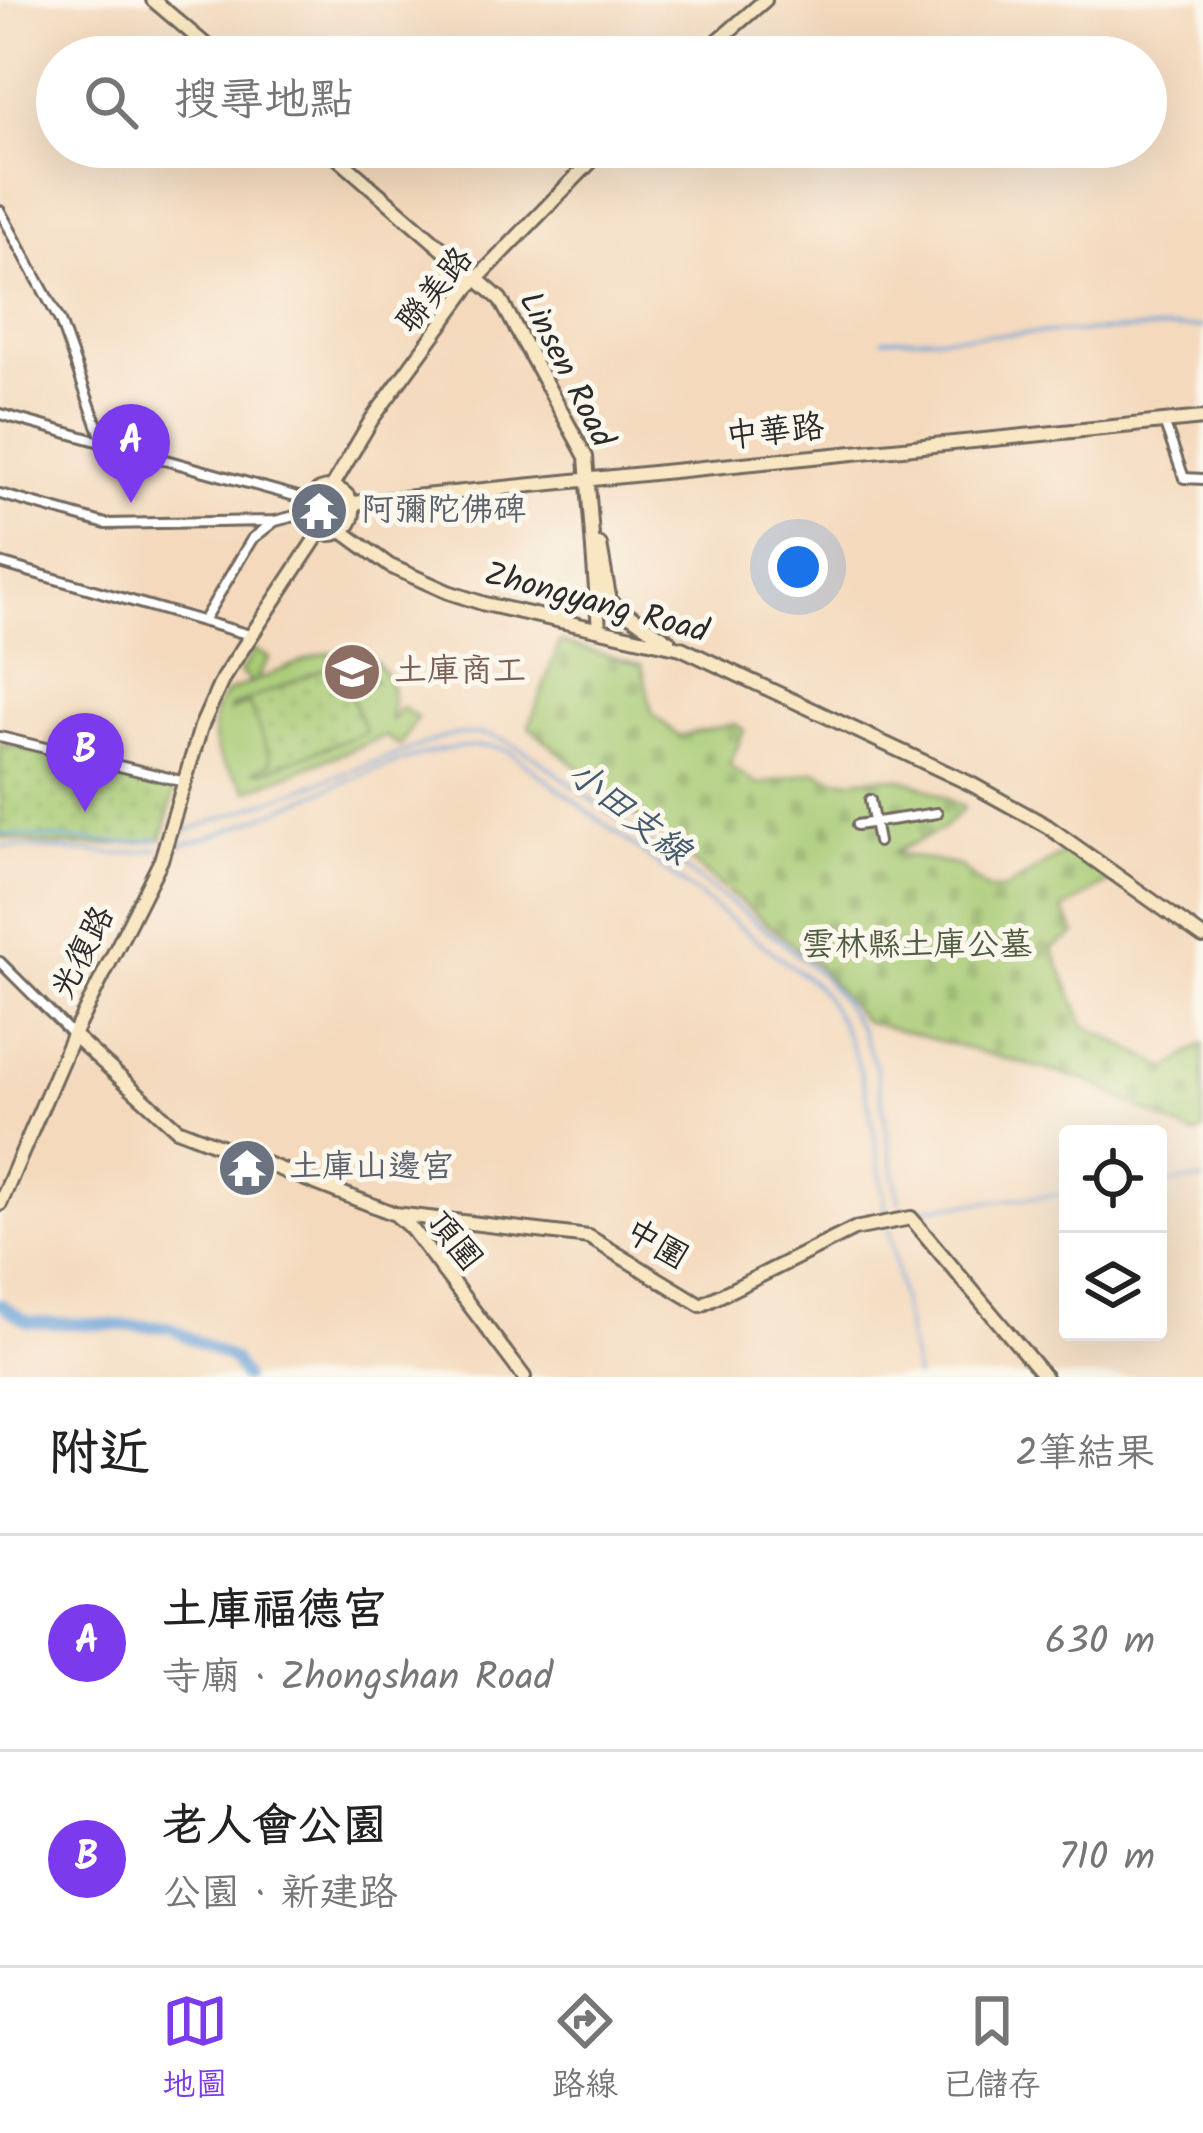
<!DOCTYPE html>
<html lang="zh-TW">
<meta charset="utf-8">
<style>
:root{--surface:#fff;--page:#f2f2f2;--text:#222;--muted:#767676;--line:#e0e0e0;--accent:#7c3aed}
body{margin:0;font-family:Kalam,"LXGW WenKai TC",sans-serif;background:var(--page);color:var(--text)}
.controls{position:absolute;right:36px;bottom:36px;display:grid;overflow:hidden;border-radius:12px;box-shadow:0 12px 48px #0002}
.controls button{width:108px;height:108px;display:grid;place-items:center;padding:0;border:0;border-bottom:3px solid var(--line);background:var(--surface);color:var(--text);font:60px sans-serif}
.you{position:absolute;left:798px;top:567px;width:42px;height:42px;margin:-30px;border:9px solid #fff;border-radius:50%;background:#1a73e8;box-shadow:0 0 0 18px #1a73e833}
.badge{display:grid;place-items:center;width:78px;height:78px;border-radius:50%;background:var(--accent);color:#fff;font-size:39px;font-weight:700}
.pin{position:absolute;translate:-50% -99px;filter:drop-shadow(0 3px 6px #0008)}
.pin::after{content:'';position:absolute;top:63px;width:42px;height:36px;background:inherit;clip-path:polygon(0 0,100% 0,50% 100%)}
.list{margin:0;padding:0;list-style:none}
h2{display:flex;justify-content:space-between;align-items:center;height:156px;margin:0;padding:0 48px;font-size:51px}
h2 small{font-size:39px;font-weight:400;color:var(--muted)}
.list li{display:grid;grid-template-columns:78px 1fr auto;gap:36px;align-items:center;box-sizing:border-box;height:216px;padding:0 48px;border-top:3px solid var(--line)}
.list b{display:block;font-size:45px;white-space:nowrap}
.list p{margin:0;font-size:39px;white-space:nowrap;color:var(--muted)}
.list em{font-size:39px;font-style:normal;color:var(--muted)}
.icon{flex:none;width:66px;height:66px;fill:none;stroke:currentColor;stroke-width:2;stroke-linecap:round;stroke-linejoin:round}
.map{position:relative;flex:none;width:1203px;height:1377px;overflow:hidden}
.search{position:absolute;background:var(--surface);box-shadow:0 12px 48px #0002;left:36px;right:36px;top:36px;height:132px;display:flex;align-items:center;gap:30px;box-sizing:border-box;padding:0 42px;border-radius:66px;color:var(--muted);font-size:45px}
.sheet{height:588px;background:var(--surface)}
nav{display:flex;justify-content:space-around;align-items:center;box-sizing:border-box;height:168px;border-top:3px solid var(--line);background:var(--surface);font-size:33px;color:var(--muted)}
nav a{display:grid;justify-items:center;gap:6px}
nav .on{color:var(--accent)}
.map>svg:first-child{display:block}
.grass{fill:url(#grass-dots);stroke:#6a7b50;stroke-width:3}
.cemetery{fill:url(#cemetery-stones);stroke:#6a7b50;stroke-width:3}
.pitch{fill:#a8cb75;stroke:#6a7b50;stroke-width:3;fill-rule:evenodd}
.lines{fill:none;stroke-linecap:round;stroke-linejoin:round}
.stream{stroke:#68a1d7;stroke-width:3}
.river{stroke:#68a1d7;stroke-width:12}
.street-casing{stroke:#71685e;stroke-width:14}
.secondary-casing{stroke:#71685e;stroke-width:18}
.street{stroke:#fff;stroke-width:8}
.secondary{stroke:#f9e7c3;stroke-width:12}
.labels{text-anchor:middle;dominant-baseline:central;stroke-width:10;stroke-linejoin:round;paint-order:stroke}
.street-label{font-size:33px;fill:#2b2b2b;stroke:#fbf7ec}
.worship-label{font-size:33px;fill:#5b616d;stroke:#fbf7ec;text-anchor:start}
.education-label{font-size:33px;fill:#785e54;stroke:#fbf7ec;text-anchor:start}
.park-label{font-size:33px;fill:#505b41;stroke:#fbf7ec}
.water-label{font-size:36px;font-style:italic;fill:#435a70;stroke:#fbf7ec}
</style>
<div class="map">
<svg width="1203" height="1377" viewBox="0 0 1203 1377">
<defs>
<pattern id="grass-dots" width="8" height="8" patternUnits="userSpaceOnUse" patternTransform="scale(3)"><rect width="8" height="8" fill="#a8cb75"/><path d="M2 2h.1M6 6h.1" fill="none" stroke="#91ae65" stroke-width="1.8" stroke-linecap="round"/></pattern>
<pattern id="cemetery-stones" width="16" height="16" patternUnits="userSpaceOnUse" patternTransform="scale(3)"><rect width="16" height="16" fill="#a8cb75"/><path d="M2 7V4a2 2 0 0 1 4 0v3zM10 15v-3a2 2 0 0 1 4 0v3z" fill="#91ae65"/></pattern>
</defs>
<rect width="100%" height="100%" fill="#fbf7ec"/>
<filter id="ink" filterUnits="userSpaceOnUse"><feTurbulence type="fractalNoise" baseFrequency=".00833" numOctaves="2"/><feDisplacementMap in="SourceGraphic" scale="24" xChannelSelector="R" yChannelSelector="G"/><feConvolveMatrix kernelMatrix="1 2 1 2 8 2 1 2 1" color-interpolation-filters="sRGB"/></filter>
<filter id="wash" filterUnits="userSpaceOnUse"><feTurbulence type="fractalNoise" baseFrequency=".004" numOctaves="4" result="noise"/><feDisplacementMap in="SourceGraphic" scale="48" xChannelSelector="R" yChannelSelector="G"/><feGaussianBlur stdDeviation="2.7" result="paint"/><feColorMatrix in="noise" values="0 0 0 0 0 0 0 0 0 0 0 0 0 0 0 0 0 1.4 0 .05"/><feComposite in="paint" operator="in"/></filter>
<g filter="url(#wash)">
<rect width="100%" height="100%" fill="#f4d9bc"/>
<path class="grass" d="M 342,661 L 364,666 L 377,681 L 368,732 L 265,771 C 232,771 216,735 231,707 Z
M 0,743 L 175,787 L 162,839 C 112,847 49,849 0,837 Z"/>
<path class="cemetery" d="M 560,642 L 642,665 L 652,713 L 678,736 L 735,724 L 744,730 L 729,766 L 759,785 L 815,771 C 850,789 856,775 891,778 C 917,779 942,797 964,808 L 943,829 L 894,853 L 959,866 L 987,890 L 1004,890 L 1071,848 L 1115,878 L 1063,910 L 1076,934 L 1052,948 L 1084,1025 L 1168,1069 L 1203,1044 L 1203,1130 L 1195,1136 L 1085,1080 L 864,1021 L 818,966 L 529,727 Z"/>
<path class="pitch" d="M 255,650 L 269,658 L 255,681 C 290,669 351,629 380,667 C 393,683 395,702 391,722 L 401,707 L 417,718 L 400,746 L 385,736 L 247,791 C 241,777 230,773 222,761 C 211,742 209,711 225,695 C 232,688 244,686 252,682 L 240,673 ZM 342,661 L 364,666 L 376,681 L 349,692 L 366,732 L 265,771 L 254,771 L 272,762 L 249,703 L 230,711 L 231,707 Z"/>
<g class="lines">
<path class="stream" d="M 883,339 L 1203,327
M 0,834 L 125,843 L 160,839
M 175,835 L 447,736 C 487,729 501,737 535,757 L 777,938 L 820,974 L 842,1001 L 861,1030 L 876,1067 L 899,1202
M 0,846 L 121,854 L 158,849
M 173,846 C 261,832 431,721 509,751 L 816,985 C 870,1051 873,1136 887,1216
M 1158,1184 L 1203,1180
M 902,1210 L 1068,1194
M 888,1225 L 916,1377"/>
<path class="river" d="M 0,1304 L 28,1322 L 168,1327 L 234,1360 L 244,1377"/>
</g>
</g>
<g filter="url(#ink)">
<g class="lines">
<defs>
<path id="street" d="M 0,211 L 60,321 L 102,439
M 0,414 L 309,500
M 1164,422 L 1184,478 L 1203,479
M 0,494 L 106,524 L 275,521 L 307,513
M 0,563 L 250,635
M 203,621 L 252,539 L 275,521
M 0,737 L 185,782
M 870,800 L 878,842
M 857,825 L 937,813
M 0,962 L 72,1034"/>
<path id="secondary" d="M 153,0 L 220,57
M 699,57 L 765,0
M 325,147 L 500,299 L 586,457 L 599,629
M 332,487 L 372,419 L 468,288 L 605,147
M307 511a23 23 0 1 1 46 0a23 23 0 1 1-46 0Z
M 353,503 L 1203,418
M 342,531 L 390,566 L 448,592 L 485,604 L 681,648 L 971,784 L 1047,826 L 1203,937
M 600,545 L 610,602 L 669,641
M 73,1035 L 177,1129 L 395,1214 L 411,1228 L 524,1377
M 0,1204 L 73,1035 L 161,860 L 201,727 L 223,678 L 320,532
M 395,1214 L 589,1237 L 701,1305 L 854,1229 L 911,1218 L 1045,1377"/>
</defs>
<use href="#street" class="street-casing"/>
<use href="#secondary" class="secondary-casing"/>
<use href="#street" class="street"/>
<use href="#secondary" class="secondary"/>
</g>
</g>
<defs>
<symbol id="temple-disc" viewBox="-11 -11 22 22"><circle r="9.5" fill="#6b7280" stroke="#fbf7ec"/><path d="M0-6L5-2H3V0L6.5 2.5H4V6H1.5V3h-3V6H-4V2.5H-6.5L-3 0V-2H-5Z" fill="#fff"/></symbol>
<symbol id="school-disc" viewBox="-11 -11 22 22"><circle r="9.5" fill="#8d6e63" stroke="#fbf7ec"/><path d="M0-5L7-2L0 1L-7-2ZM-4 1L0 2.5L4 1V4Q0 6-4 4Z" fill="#fff"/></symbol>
</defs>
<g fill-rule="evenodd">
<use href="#temple-disc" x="286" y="478" width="66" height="66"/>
<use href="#school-disc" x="319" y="639" width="66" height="66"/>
<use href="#temple-disc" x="214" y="1135" width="66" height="66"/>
</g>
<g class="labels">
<g class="street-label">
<text transform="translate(436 291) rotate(-51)">聯美路</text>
<text transform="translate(565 370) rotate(63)">Linsen Road</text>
<text transform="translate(775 433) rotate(-6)">中華路</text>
<text transform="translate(596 604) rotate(15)">Zhongyang Road</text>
<text transform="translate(84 953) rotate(-63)">光復路</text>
<text transform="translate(453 1242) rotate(52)">頂圍</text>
<text transform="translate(656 1246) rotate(31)">中圍</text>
</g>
<g class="worship-label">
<text x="361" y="511">阿彌陀佛碑</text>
<text x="289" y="1168">土庫山邊宮</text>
</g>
<g class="education-label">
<text x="394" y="672">土庫商工</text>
</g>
<g class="park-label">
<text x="917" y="946">雲林縣土庫公墓</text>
</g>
<g class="water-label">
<text transform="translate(628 814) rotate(38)">小田支線</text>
</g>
</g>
</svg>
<div class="controls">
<button><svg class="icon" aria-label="locate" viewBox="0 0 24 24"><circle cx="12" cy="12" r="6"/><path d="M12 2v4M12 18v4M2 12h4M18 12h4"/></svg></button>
<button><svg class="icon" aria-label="layers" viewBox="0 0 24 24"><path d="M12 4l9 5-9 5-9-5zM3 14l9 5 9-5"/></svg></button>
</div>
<div class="you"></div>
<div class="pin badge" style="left:131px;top:503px">A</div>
<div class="pin badge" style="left:85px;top:812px">B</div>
<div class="search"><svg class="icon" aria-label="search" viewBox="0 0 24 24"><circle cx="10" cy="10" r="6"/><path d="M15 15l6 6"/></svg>搜尋地點</div>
</div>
<section class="sheet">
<h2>附近<small>2筆結果</small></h2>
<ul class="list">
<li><span class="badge">A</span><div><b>土庫福德宮</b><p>寺廟 · Zhongshan Road</p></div><em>630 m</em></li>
<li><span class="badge">B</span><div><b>老人會公園</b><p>公園 · 新建路</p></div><em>710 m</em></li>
</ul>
</section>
<nav>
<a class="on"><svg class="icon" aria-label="map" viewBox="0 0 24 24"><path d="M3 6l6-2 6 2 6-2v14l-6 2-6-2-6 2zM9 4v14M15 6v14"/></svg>地圖</a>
<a><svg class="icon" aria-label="directions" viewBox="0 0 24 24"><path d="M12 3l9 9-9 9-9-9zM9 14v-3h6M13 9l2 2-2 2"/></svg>路線</a>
<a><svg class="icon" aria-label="saved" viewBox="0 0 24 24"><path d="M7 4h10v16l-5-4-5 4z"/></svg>已儲存</a>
</nav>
